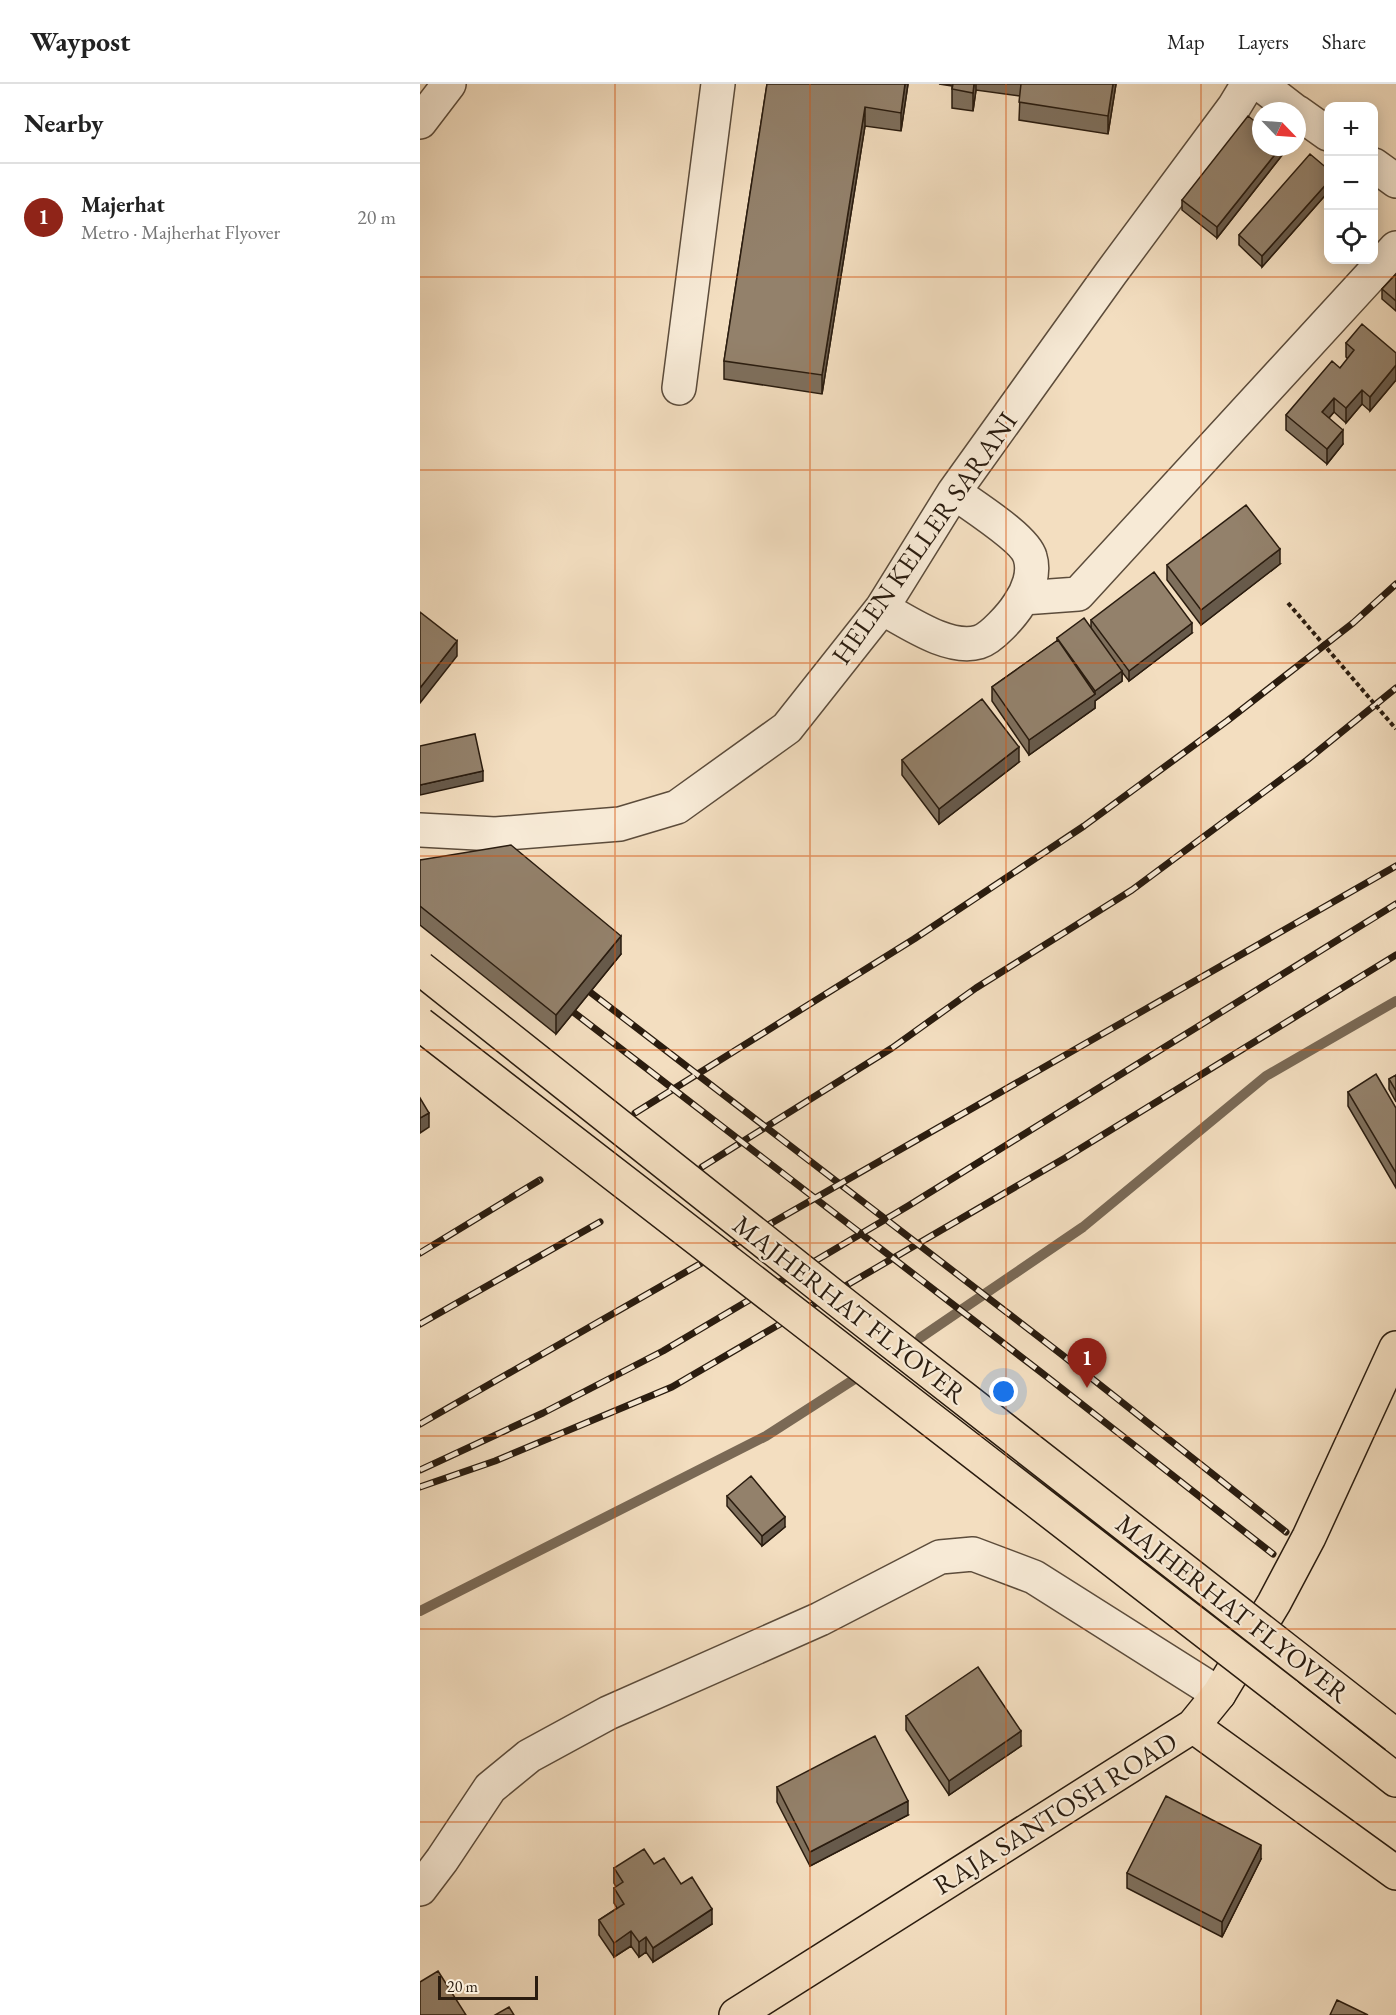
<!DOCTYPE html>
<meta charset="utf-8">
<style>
:root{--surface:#fff;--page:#f6f6f6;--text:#222;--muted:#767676;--line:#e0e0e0;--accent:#8f2418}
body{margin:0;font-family:"EB Garamond",serif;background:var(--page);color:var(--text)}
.controls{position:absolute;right:18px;top:18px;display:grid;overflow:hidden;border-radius:12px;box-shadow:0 3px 15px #0003}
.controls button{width:54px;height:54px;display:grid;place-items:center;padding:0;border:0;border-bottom:2px solid var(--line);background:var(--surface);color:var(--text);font:30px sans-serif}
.compass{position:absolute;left:832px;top:18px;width:54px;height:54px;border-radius:50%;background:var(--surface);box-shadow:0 3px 15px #0003;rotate:115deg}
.scale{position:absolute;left:18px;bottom:15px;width:100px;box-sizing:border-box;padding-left:6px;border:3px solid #2a1c0f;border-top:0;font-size:16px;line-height:21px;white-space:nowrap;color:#2a1c0f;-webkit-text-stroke:4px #f7ead6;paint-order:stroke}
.you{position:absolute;left:584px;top:1308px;width:21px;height:21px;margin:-15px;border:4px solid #fff;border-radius:50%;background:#1a73e8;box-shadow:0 0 0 9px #1a73e833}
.badge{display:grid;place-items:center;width:39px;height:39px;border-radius:50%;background:var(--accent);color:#fff;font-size:20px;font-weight:700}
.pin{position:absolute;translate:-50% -50px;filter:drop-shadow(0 2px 3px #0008)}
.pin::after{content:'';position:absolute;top:32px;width:21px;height:18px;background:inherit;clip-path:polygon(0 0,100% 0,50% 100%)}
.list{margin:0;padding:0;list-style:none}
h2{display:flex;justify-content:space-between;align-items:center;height:78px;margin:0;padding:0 24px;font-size:26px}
h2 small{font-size:20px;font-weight:400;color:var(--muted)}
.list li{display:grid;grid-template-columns:39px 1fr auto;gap:18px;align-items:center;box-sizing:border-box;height:108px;padding:0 24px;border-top:2px solid var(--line)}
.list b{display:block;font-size:22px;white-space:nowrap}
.list p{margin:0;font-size:20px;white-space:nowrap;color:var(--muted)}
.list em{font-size:20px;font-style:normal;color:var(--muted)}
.icon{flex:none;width:33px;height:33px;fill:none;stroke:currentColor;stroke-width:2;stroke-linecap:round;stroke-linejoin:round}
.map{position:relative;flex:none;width:976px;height:1931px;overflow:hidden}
header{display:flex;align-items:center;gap:36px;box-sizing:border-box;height:84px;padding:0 30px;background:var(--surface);border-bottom:2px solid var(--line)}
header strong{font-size:28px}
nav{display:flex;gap:33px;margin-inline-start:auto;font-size:21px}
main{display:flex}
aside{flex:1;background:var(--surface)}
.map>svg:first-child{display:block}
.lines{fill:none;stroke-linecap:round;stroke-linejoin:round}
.stream{stroke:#7a6955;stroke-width:10}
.minor-casing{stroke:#5c4c3b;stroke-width:36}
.major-casing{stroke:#2a1c0f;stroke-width:36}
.highway-casing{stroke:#2a1c0f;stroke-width:36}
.minor{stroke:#f7ead6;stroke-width:33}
.major{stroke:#f3dec0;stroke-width:33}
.highway{stroke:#f3dec0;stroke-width:33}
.rail-casing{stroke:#2a1c0f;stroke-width:7}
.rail{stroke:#f7ead6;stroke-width:4.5;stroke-dasharray:14;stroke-linecap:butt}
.highway-bridge-casing{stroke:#2a1c0f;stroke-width:36;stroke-linecap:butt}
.path-bridge{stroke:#2a1c0f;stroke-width:4;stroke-dasharray:4.5 3;stroke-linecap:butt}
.highway-bridge{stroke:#f3dec0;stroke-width:33}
.wall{fill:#7e6f5c;stroke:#2a1c0f;stroke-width:1.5}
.shaded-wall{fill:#675a4b;stroke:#2a1c0f;stroke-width:1.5}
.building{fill:#93816b;stroke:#2a1c0f;stroke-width:1.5}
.grid{fill:none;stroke:#d5530c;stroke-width:1.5;stroke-opacity:0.55}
.labels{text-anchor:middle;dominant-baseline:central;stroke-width:4.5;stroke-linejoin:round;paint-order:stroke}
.street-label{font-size:27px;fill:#2a1c0f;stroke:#f7ead6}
</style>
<header>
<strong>Waypost</strong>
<nav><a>Map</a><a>Layers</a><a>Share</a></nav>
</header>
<main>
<aside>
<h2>Nearby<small></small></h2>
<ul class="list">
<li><span class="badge">1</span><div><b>Majerhat</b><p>Metro · Majherhat Flyover</p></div><em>20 m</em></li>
</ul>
</aside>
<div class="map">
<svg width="976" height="1931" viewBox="0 0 976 1931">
<rect width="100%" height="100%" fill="#f3dec0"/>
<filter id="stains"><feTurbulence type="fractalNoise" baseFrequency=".00333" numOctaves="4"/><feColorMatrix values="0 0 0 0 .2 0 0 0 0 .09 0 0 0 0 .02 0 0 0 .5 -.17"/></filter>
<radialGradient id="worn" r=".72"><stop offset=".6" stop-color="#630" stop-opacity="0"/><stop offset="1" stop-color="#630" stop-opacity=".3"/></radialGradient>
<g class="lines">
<path class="stream" d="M 500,1254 L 663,1143 L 846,992 L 976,917
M 0,1527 L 346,1352 L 444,1289"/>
<defs>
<path id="minor" d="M 840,0 L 875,27
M 877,28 L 908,50
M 0,38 L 29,0
M 954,81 L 976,97
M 259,304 L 298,0
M 603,514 L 658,510 L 976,164
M 462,524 C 488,538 529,567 559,558 C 572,554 592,531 599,520 C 608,507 615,489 610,473 C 605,454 551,421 534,408
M 0,746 L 75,750 L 200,740 L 257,723 L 367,644 L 462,524 L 534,408 L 691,189 L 814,23 L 828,0
M 0,1805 L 22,1776 L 70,1704 L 109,1672 L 188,1629 L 400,1535 L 520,1473 L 553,1470 L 614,1493 L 799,1610"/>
<path id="major" d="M 773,1642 L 976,1789
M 316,1931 L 773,1642 L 799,1610 L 854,1519 L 889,1453 L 976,1264"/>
<path id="highway" d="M 866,1610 L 976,1696"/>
</defs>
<use href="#minor" class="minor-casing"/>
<use href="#major" class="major-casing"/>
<use href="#highway" class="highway-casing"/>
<use href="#minor" class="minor"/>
<use href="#major" class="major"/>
<use href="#highway" class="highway"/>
<defs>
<path id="rail" d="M 157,898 L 641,1270 L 866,1448
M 139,917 L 622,1289 L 853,1470
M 215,1029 L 494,855 L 664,742 L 807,637 L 933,539 L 976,500
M 282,1083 L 472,964 L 556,904 L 712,806 L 887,676 L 976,604
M 0,1169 L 120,1096
M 0,1240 L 180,1138
M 0,1340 L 976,782
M 0,1386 L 123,1329 L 243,1267 L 488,1122 L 976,820
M 0,1403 L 75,1377 L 252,1303 L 645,1074 L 976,871"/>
</defs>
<use href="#rail" class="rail-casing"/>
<use href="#rail" class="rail"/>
<defs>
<path id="highway-bridge" d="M 0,884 L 418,1216 L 976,1652
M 0,940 L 866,1610"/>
</defs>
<use href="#highway-bridge" class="highway-bridge-casing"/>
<path class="path-bridge" d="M 868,519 L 976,645"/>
<use href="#highway-bridge" class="highway-bridge"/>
</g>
<path class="wall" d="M 347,0 L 488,0 L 481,47 L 445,42 L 402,310 L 304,295 L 304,277 Z
M 519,0 L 696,0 L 688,50 L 599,36 L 600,12 L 556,6 L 553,27 L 532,24 L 532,2 Z
M 863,63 L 863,70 L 797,154 L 762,126 L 762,116 Z
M 909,86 L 909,107 L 842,183 L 819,161 L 819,151 Z
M 976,190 L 976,227 L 962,215 L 962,205 Z
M 926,259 L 976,269 L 976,296 L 950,327 L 942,320 L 926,339 L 914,328 L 909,334 L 923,360 L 907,380 L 866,346 L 866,331 L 920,284 L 928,275 L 926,273 Z
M 860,480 L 781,541 L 747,496 L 747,481 Z
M 671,536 L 772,549 L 709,597 L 702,588 L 702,597 L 675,617 L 675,624 L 609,671 L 572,617 L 572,603 L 637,557 L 637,554 L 671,543 Z
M 482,676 L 599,678 L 519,740 L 482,691 Z
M 0,776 L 201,870 L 136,950 L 0,841 Z
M 976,991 L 976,1018 L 969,1005 L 969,995 Z
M 928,1008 L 976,1024 L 976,1104 L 928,1022 Z
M 307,1412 L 365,1443 L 342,1462 L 307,1422 Z
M 486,1632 L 601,1662 L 529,1711 L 486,1646 Z
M 357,1703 L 488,1731 L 390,1782 L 357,1718 Z
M 841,1775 L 802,1853 L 707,1804 L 707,1789 Z
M 234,1780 L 261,1800 L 292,1840 L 233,1878 L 226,1868 L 219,1873 L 211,1862 L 194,1873 L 179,1851 L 179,1836 L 197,1824 L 194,1819 L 194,1804 L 196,1803 L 194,1799 L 194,1784 Z"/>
<path class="shaded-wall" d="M 485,0 L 488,0 L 481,47 L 481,29 Z
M 554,0 L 556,0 L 556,6 L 553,27 L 553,9 Z
M 693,0 L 696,0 L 688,50 L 688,32 Z
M 445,23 L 445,42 L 402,310 L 402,291 Z
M 861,63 L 863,63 L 863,70 L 797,154 L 797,143 Z
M 909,97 L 909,107 L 842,183 L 842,172 Z
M 976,281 L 976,296 L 950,327 L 950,313 Z
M 942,306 L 942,320 L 926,339 L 926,324 Z
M 914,314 L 914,328 L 902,342 L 902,328 Z
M 923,346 L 923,360 L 907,380 L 907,365 Z
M 860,465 L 860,480 L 781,541 L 781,526 Z
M 772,539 L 772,549 L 709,597 L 709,587 Z
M 37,557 L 37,572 L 0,619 L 0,604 Z
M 702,587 L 702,597 L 675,617 L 675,624 L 609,671 L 609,656 L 675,610 L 675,607 Z
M 599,663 L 599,678 L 519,740 L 519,725 Z
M 63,687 L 63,697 L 0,711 L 0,701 Z
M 201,852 L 201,870 L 136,950 L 136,931 Z
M 9,1029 L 9,1043 L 0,1049 L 0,1034 Z
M 365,1433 L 365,1443 L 342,1462 L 342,1452 Z
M 601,1647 L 601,1662 L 529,1711 L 529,1697 Z
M 488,1717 L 488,1731 L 390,1782 L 390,1768 Z
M 841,1761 L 841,1775 L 802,1853 L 802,1838 Z
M 292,1825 L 292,1840 L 233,1878 L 233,1864 Z
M 211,1847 L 211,1862 L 194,1873 L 194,1859 Z
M 226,1853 L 226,1868 L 219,1873 L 219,1858 Z"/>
<path class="building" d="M 347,0 L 485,0 L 481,29 L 445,23 L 402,291 L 304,277 Z
M 533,0 L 554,0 L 553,9 L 532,5 Z
M 601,0 L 693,0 L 688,32 L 599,18 Z
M 828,32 L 841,42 L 841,63 L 861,63 L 797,143 L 762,116 Z
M 890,70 L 909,86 L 909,97 L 842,172 L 819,151 Z
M 976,190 L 976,217 L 962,205 Z
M 942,240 L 976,269 L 976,281 L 950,313 L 942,306 L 926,324 L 914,314 L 902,328 L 923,346 L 907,365 L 866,331 L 912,277 L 920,284 L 934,266 L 926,259 Z
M 826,421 L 860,465 L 781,526 L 747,481 Z
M 734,488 L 772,539 L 709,587 L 671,536 Z
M 0,528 L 37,557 L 0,604 Z
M 664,534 L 702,587 L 675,607 L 637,554 Z
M 638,556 L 675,610 L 609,656 L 572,603 Z
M 562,615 L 599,663 L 519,725 L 482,676 Z
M 55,650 L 63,687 L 0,701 L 0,662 Z
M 91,761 L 201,852 L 136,931 L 0,822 L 0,776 Z
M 956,990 L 976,1024 L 976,1089 L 928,1008 Z
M 976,991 L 976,1007 L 969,995 Z
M 0,1014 L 9,1029 L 0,1034 Z
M 331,1392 L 365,1433 L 342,1452 L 307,1412 Z
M 558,1583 L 601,1647 L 529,1697 L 486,1632 Z
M 455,1652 L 488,1717 L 390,1768 L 357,1703 Z
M 746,1712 L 841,1761 L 802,1838 L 707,1789 Z
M 224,1765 L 234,1780 L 244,1774 L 261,1800 L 272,1793 L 292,1825 L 233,1864 L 226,1853 L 219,1858 L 211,1847 L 194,1859 L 179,1836 L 204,1820 L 194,1804 L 203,1798 L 194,1784 Z
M 18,1887 L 46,1931 L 0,1931 L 0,1898 Z
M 917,1916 L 948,1931 L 910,1931 Z
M 89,1923 L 94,1931 L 75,1931 Z"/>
<path class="grid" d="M 195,0 L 195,1931M 390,0 L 390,1931M 586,0 L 586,1931M 781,0 L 781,1931M 0,193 L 976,193M 0,386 L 976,386M 0,579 L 976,579M 0,772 L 976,772M 0,966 L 976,966M 0,1159 L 976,1159M 0,1352 L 976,1352M 0,1545 L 976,1545M 0,1738 L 976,1738"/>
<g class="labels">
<g class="street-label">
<text transform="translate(504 454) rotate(-55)">HELEN KELLER SARANI</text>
<text transform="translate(430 1225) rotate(38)">MAJHERHAT FLYOVER</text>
<text transform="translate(813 1524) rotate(38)">MAJHERHAT FLYOVER</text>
<text transform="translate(635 1729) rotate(-32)">RAJA SANTOSH ROAD</text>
</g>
</g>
<rect width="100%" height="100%" filter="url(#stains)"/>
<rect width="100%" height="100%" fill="url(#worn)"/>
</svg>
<div class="controls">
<button>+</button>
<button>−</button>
<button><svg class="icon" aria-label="locate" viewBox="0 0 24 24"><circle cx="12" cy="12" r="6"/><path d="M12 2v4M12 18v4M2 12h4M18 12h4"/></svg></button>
</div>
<svg class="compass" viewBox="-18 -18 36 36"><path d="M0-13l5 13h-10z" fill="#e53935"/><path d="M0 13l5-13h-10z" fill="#767676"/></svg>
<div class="scale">20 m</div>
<div class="you"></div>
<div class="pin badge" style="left:667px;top:1304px">1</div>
</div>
</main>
